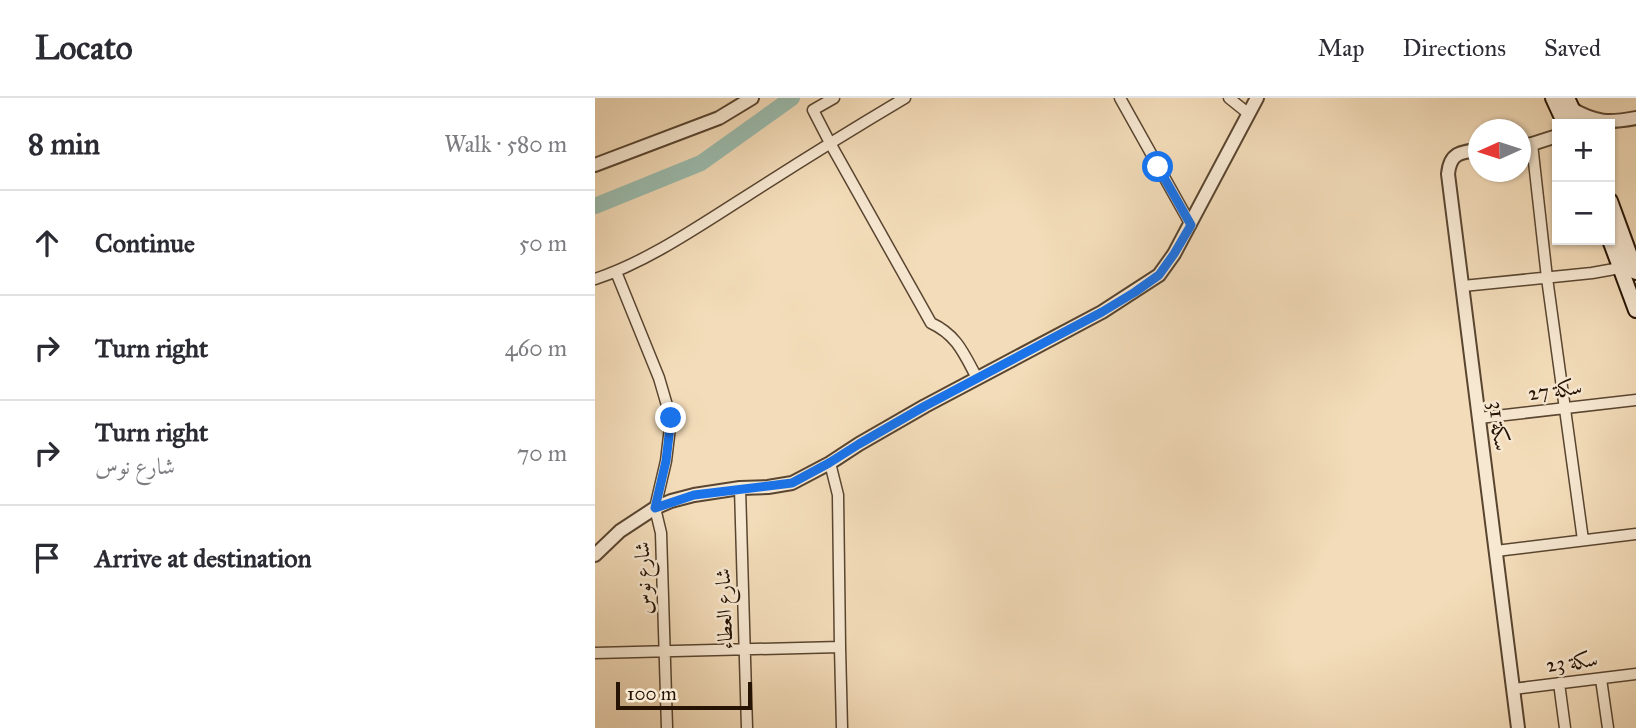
<!DOCTYPE html>
<meta charset="utf-8">
<style>
:root{--surface:#fff;--page:#f2f2f3;--text:#2b2b33;--muted:#7c7c81;--line:#e1e1e2}
body{margin:0;font-family:"IM FELL Great Primer",Amiri,serif;background:var(--page);color:var(--text)}
.controls{position:absolute;right:21px;top:21px;display:grid;overflow:hidden;border-radius:0px;box-shadow:0 2px 5px #0004}
.controls button{width:63px;height:63px;display:grid;place-items:center;padding:0;border:0;border-bottom:2px solid var(--line);background:var(--surface);color:var(--text);font:35px sans-serif}
.compass{position:absolute;left:873px;top:21px;width:63px;height:63px;border-radius:50%;background:var(--surface);box-shadow:0 2px 5px #0004;rotate:267deg}
.scale{position:absolute;left:21px;bottom:18px;width:136px;box-sizing:border-box;padding-left:7px;border:4px solid #261303;border-top:0;font-size:19px;line-height:24px;white-space:nowrap;color:#261303;-webkit-text-stroke:5px #f7e8d2;paint-order:stroke}
.stop{position:absolute;width:21px;height:21px;margin:-16px;border:5px solid #1a73e8;border-radius:50%;background:#fff}
.stop.end{background:#1a73e8;border-color:#fff;box-shadow:0 2px 7px #0008}
.list{margin:0;padding:0;list-style:none}
h2{display:flex;justify-content:space-between;align-items:center;height:91px;margin:0;padding:0 28px;font-size:30px}
h2 small{font-size:23px;font-weight:400;color:var(--muted)}
.list li{display:grid;grid-template-columns:46px 1fr auto;gap:21px;align-items:center;box-sizing:border-box;height:105px;padding:0 28px;border-top:2px solid var(--line)}
.list b{display:block;font-size:26px;white-space:nowrap}
.list p{margin:0;font-size:23px;white-space:nowrap;color:var(--muted)}
.list em{font-size:23px;font-style:normal;color:var(--muted)}
.icon{flex:none;width:38px;height:38px;fill:none;stroke:currentColor;stroke-width:2;stroke-linecap:round;stroke-linejoin:round}
.map{position:relative;flex:none;width:1041px;height:630px;overflow:hidden}
header{display:flex;align-items:center;gap:42px;box-sizing:border-box;height:98px;padding:0 35px;background:var(--surface);border-bottom:2px solid var(--line)}
header strong{font-size:33px}
nav{display:flex;gap:38px;margin-inline-start:auto;font-size:24px}
main{display:flex}
aside{flex:1;background:var(--surface)}
.map>svg:first-child{display:block}
.lines{fill:none;stroke-linecap:round;stroke-linejoin:round}
.river{stroke:#9bbcae;stroke-width:16}
.minor-casing{stroke:#594530;stroke-width:13}
.tertiary-casing{stroke:#594530;stroke-width:16}
.secondary-casing{stroke:#261303;stroke-width:18}
.minor{stroke:#f7e8d2;stroke-width:10}
.tertiary{stroke:#f7e8d2;stroke-width:12}
.secondary{stroke:#f7e8d2;stroke-width:14}
.route{stroke:#1a73e8;stroke-width:9}
.labels{text-anchor:middle;dominant-baseline:central;stroke-width:5;stroke-linejoin:round;paint-order:stroke}
.street-label{font-size:21px;fill:#261303;stroke:#f7e8d2}
</style>
<header>
<strong>Locato</strong>
<nav><a>Map</a><a>Directions</a><a>Saved</a></nav>
</header>
<main>
<aside>
<h2>8 min<small>Walk · 580 m</small></h2>
<ul class="list">
<li><svg class="icon" aria-label="ahead" viewBox="0 0 24 24"><path d="M12 20V5M6 11l6-6 6 6"/></svg><div><b>Continue</b></div><em>50 m</em></li>
<li><svg class="icon" aria-label="right" viewBox="0 0 24 24"><path d="M7 20v-9h11M14 6l5 5-5 5"/></svg><div><b>Turn right</b></div><em>460 m</em></li>
<li><svg class="icon" aria-label="right" viewBox="0 0 24 24"><path d="M7 20v-9h11M14 6l5 5-5 5"/></svg><div><b>Turn right</b><p>شارع نوس</p></div><em>70 m</em></li>
<li><svg class="icon" aria-label="arrive" viewBox="0 0 24 24"><path d="M6 21V4h12l-3 4 3 4H6"/></svg><div><b>Arrive at destination</b></div></li>
</ul>
</aside>
<div class="map">
<svg width="1041" height="630" viewBox="0 0 1041 630">
<rect width="100%" height="100%" fill="#f3dcb9"/>
<filter id="stains"><feTurbulence type="fractalNoise" baseFrequency=".00286" numOctaves="4"/><feColorMatrix values="0 0 0 0 .2 0 0 0 0 .09 0 0 0 0 .02 0 0 0 .5 -.17"/></filter>
<radialGradient id="worn" r=".72"><stop offset=".6" stop-color="#630" stop-opacity="0"/><stop offset="1" stop-color="#630" stop-opacity=".3"/></radialGradient>
<g class="lines">
<path class="river" d="M 0,108 L 106,65 L 197,0"/>
<defs>
<path id="minor" d="M 239,0 L 218,12 L 235,45 L 336,225 C 362,237 369,256 382,280
M 525,0 L 596,127
M 634,0 L 654,16
M 937,46 L 952,180 L 988,442
M 21,174 L 64,280 L 76,321 L 71,363 L 60,410 L 66,435 L 72,630
M 0,181 C 52,164 104,128 150,99 C 203,65 256,32 310,0
M 868,188 L 997,175 L 1025,170
M 884,320 L 1041,302
M 235,365 L 243,397 L 245,549 L 247,630
M 145,390 L 152,630
M 901,453 L 1041,436
M 0,555 L 245,549
M 1006,581 L 1013,630
M 964,585 L 970,630
M 918,591 L 1041,576"/>
<path id="tertiary" d="M 977,11 C 1001,25 1014,25 1041,20
M 926,48 L 937,46 L 962,38
M 884,52 C 865,54 855,55 853,76 L 923,630
M 0,67 L 124,20 L 157,0
M 0,457 L 25,433 L 60,410 L 76,403 L 99,397 L 145,390 L 173,389 L 197,385 L 235,365 L 264,346 L 330,308 L 507,214 L 564,177 L 579,156 L 662,0"/>
<path id="secondary" d="M 958,0 L 970,26
M 972,0 L 984,26
M 1015,103 L 1041,174
M 1015,142 L 1041,212"/>
</defs>
<use href="#minor" class="minor-casing"/>
<use href="#tertiary" class="tertiary-casing"/>
<use href="#secondary" class="secondary-casing"/>
<use href="#minor" class="minor"/>
<use href="#tertiary" class="tertiary"/>
<use href="#secondary" class="secondary"/>
</g>
<g class="lines">
<path class="route" d="M 76,320 L 71,363 L 60,410 L 99,397 L 197,385 L 234,365 L 264,346 L 330,308 L 507,214 L 540,194 L 564,177 L 579,156 L 596,127 L 563,69"/>
</g>
<g class="labels">
<g class="street-label">
<text transform="translate(960 292) rotate(-7)">سكة 27</text>
<text transform="translate(904 328) rotate(83)">سكة 31</text>
<text transform="translate(48 480) rotate(-92)">شارع نوس</text>
<text transform="translate(129 511) rotate(-92)">شارع العطاء</text>
<text transform="translate(977 564) rotate(-7)">سكة 23</text>
</g>
</g>
<rect width="100%" height="100%" filter="url(#stains)"/>
<rect width="100%" height="100%" fill="url(#worn)"/>
</svg>
<div class="controls">
<button>+</button>
<button>−</button>
</div>
<svg class="compass" viewBox="-18 -18 36 36"><path d="M0-13l5 13h-10z" fill="#e53935"/><path d="M0 13l5-13h-10z" fill="#7c7c81"/></svg>
<div class="scale">100 m</div>
<div class="stop" style="left:563px;top:69px"></div>
<div class="stop end" style="left:76px;top:320px"></div>
</div>
</main>
